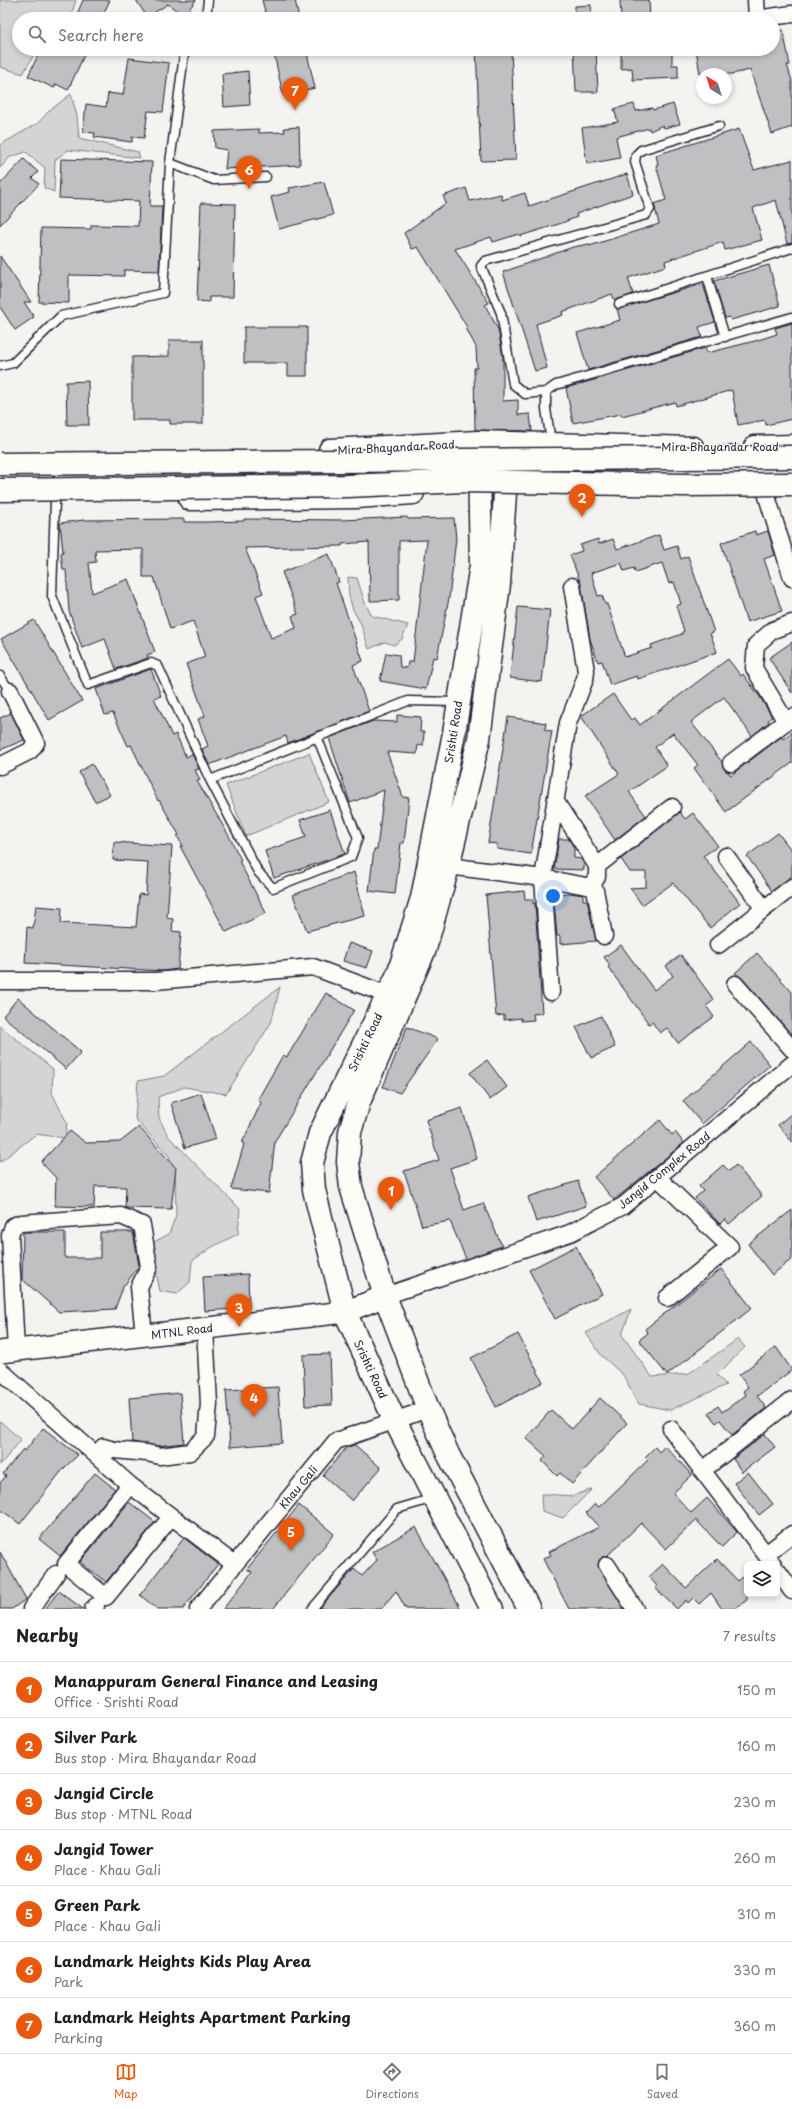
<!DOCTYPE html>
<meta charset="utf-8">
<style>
:root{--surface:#fff;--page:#f2f2f2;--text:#202124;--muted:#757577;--line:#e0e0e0;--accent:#ea580c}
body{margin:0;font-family:"Playpen Sans",sans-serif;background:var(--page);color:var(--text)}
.controls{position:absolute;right:12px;bottom:12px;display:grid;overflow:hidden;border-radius:6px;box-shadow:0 2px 6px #0003}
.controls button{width:36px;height:36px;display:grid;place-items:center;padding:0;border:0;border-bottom:1px solid var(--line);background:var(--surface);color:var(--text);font:20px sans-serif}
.compass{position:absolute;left:696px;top:68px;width:36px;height:36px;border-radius:50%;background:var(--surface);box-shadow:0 2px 6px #0003;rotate:322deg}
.you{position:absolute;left:553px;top:896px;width:14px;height:14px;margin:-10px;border:3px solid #fff;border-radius:50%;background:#1a73e8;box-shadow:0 0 0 6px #1a73e833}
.badge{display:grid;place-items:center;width:26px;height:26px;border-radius:50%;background:var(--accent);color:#fff;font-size:13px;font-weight:700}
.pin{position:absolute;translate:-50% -33px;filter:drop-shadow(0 1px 2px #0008)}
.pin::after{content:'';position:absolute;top:21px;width:14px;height:12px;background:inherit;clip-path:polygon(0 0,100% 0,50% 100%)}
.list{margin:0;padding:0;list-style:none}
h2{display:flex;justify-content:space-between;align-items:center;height:52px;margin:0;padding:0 16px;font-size:17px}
h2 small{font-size:13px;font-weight:400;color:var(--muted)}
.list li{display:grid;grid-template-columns:26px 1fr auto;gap:12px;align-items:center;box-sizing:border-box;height:56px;padding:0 16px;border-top:1px solid var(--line)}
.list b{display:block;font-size:15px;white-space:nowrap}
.list p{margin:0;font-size:13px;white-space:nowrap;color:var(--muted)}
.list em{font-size:13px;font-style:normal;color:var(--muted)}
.icon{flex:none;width:22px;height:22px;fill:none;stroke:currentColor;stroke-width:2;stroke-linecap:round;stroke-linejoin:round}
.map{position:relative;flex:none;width:792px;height:1609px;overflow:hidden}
.search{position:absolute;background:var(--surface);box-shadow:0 2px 6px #0003;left:12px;right:12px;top:12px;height:44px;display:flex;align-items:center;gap:10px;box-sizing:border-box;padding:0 14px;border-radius:22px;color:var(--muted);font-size:15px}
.sheet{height:444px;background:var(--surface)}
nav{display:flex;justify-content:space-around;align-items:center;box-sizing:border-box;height:56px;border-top:1px solid var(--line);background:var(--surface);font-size:11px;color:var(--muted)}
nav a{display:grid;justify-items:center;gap:2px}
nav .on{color:var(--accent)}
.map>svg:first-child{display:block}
.green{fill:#d5d4d5;stroke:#7c7b88}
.building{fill:#c0bfc2;stroke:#22223b;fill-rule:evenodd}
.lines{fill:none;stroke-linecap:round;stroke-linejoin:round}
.service-casing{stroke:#22223b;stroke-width:11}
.minor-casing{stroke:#22223b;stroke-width:19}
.tertiary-casing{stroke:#22223b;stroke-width:24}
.secondary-casing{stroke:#22223b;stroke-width:25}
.primary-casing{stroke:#22223b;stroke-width:25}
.service{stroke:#fdfcf7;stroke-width:8}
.minor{stroke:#fdfcf7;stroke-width:16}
.tertiary{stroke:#fdfcf7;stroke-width:21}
.secondary{stroke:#fdfcf7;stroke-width:22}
.primary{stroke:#fdfcf7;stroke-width:22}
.primary-bridge-casing{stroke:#22223b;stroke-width:25;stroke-linecap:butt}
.primary-bridge{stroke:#fdfcf7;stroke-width:22}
.labels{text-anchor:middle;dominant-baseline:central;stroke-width:3;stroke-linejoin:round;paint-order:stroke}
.street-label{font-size:11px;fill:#22223b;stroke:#fdfcf7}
</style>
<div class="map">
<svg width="792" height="1609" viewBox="0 0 792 1609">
<rect width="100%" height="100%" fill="#f4f3ef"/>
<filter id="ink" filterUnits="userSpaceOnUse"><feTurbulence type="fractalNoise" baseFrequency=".025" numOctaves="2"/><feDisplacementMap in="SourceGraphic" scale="8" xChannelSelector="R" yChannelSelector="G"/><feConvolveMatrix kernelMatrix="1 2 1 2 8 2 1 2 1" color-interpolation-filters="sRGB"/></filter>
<g filter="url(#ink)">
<path class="green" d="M 0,0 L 76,0 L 70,19 L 19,19 L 19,49 L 37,49 L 23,74 L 0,67 Z
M 71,94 L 77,116 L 79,138 L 138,152 L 140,158 L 68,150 L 55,160 L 54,192 L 44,188 L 45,168 L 26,152 L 10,157 L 0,168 L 0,145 L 38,123 L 49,111 Z
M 348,577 L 357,578 L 365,603 L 372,616 L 408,625 L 402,639 L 394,645 L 385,642 L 369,649 L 361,624 L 353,610 L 349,596 Z
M 309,753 L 329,802 L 246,836 L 226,785 Z
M 280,987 L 271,1023 L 226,1094 L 184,1087 L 158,1097 L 159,1118 L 168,1136 L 240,1209 L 238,1234 L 212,1247 L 192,1261 L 190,1282 L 177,1294 L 160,1291 L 150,1244 L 169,1234 L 176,1215 L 175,1171 L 169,1156 L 135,1119 L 138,1081 L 164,1076 Z
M 0,1026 L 53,1069 L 52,1093 L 67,1123 L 65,1138 L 36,1134 L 0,1162 Z
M 631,1309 L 622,1335 L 652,1377 L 688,1374 L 738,1339 L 745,1347 L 717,1375 L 726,1385 L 670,1410 L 639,1404 L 623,1375 L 601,1355 L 586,1333 Z
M 0,1421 L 21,1440 L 0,1465 Z
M 592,1489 L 563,1518 L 542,1511 L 541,1494 L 573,1496 Z"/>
<path class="building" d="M 83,0 L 110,0 L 101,19 L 75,19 Z
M 136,0 L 196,0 L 184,16 L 168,4 L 147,17 Z
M 262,0 L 295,0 L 299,19 L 267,19 Z
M 620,0 L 649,0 L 650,19 L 621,19 Z
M 591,5 L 592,19 L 575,19 L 575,6 Z
M 783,30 L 790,65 L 787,65 L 792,81 L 792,127 L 772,134 L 750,70 L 732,74 L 700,74 L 696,49 L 773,49 L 773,32 Z
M 41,49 L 87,49 L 68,90 L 56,84 L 54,88 L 28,76 Z
M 273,49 L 306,49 L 315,88 L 283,95 Z
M 476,49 L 511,49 L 516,160 L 481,161 Z
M 574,49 L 596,49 L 598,92 L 576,92 Z
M 621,49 L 672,49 L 672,65 L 678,65 L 678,78 L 633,80 L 632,68 L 621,69 Z
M 129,58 L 169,63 L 163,112 L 148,111 L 144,138 L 132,137 L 132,142 L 94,137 L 95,133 L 83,132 L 86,104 L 106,107 L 108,93 L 123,95 Z
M 248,71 L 250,105 L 224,107 L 222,74 Z
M 634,104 L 636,111 L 652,108 L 653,110 L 673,104 L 680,124 L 664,128 L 663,125 L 650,131 L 649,128 L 616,137 L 620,158 L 587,164 L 582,128 L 618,122 L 614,109 Z
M 299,127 L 300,165 L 225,169 L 227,150 L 215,148 L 214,131 L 259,129 L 259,133 L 285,132 L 284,128 Z
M 739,129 L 754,170 L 792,160 L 792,243 L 787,244 L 776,200 L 753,208 L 762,240 L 725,250 L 723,242 L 665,261 L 666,266 L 628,278 L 633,294 L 615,301 L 612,294 L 562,312 L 563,315 L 536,324 L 547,368 L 535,371 L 503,272 L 573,247 L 589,244 L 589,246 L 659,224 L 654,204 L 666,200 L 656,165 L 658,164 L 656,155 Z
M 24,159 L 38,172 L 32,178 L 39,184 L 0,225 L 0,184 Z
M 61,159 L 152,162 L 150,206 L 162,206 L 159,271 L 124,270 L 124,276 L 69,275 L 69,303 L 39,302 L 41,228 L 91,229 L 91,225 L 138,226 L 139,201 L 59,198 Z
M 627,174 L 633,194 L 576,214 L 577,217 L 559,224 L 520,236 L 519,234 L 493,242 L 491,237 L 455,249 L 489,303 L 485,305 L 498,329 L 503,357 L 503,401 L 518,400 L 518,415 L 530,414 L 532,431 L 475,430 L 474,368 L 477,368 L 476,347 L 466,328 L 467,327 L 418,247 L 412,249 L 404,233 L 446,203 L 443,196 L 466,188 L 470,201 L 501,194 L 502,200 L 525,193 L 529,206 Z
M 324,182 L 333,215 L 279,229 L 271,197 L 290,192 L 289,188 Z
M 201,203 L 235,204 L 233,297 L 209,297 L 209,302 L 197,301 Z
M 0,256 L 31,302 L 24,302 L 34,317 L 15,330 L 0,307 Z
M 769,265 L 780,306 L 731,320 L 730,317 L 725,318 L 714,281 Z
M 703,284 L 715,322 L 699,327 L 702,337 L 588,370 L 577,333 L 620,320 L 617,309 Z
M 792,323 L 792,419 L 766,425 L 765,420 L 738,425 L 732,390 L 676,406 L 675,402 L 622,416 L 621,414 L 573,423 L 566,388 L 705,348 L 707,353 L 755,341 L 777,334 L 775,328 Z
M 244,327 L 307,327 L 307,376 L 288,376 L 288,363 L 244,363 Z
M 169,340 L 203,340 L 203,424 L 170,424 L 170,420 L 132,420 L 132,357 L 169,356 Z
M 88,381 L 89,425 L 67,425 L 66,382 Z
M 407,517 L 408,519 L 454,518 L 456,539 L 449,598 L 437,658 L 433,657 L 426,689 L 380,681 L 386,653 L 399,655 L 400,667 L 407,668 L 408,662 L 413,662 L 427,540 L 399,541 L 399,600 L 370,601 L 369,542 L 342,544 L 342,546 L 245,548 L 263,593 L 256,596 L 271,638 L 296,628 L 292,616 L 298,614 L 282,572 L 329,554 L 339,582 L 336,583 L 363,661 L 353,665 L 369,711 L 288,743 L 286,736 L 209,765 L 202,749 L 208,746 L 198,719 L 205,716 L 186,664 L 205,657 L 193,621 L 170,629 L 154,577 L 143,577 L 143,549 L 95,550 L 96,562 L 89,563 L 92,593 L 128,579 L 155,652 L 147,655 L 148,658 L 116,669 L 105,639 L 82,648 L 69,611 L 66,570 L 63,570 L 61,553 L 63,552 L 60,523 L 84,520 L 184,519 L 184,522 L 207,522 L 244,521 L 244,519 L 342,520 Z
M 755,531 L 756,535 L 768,531 L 775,555 L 764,559 L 782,611 L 747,622 L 721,543 Z
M 659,535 L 664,550 L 677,546 L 681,559 L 688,556 L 714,632 L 710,633 L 717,652 L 638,679 L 637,676 L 610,685 L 602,661 L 598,662 L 590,639 L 581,584 L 570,555 L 582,551 L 580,545 L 598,539 L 599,544 L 613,539 L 617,549 ZM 621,563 L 624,571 L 634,568 L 635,572 L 662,563 L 669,584 L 674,582 L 681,604 L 676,606 L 684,631 L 682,632 L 682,634 L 651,645 L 652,648 L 625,657 L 607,604 L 605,604 L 602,595 L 598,596 L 591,573 Z
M 518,607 L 550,610 L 542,682 L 510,678 Z
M 34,620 L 82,701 L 49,720 L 1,639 Z
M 792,642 L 792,693 L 769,658 Z
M 728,659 L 741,676 L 743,674 L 760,697 L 772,717 L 768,720 L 769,722 L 752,736 L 724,697 L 691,722 L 722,762 L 724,769 L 731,775 L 781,737 L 783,739 L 792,732 L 792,763 L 726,812 L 694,768 L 698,765 L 673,733 L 655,747 L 667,766 L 629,792 L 646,816 L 615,840 L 585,796 L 619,774 L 581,716 L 613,694 L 631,720 L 635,718 L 640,725 Z
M 151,669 L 161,696 L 154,698 L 172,736 L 176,734 L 186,757 L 192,754 L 199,769 L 195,770 L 200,780 L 197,781 L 229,836 L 241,860 L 239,861 L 266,913 L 226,932 L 180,846 L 183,846 L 177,836 L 179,835 L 159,800 L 158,801 L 131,745 L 128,746 L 113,713 L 105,715 L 96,689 Z
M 11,713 L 24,740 L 0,750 L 0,718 Z
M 397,715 L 421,717 L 420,732 L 424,732 L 423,746 L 418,745 L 417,754 L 387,752 L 403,797 L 409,798 L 404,843 L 401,843 L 395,894 L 369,891 L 374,849 L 377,849 L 384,790 L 350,803 L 329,738 L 373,721 L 397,722 Z
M 508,717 L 546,723 L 545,730 L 552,731 L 531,854 L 497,849 L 497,844 L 488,843 Z
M 92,764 L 110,795 L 95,802 L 79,772 Z
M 330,810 L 345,854 L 274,878 L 265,851 L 306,837 L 300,820 Z
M 680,812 L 685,819 L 693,813 L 718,846 L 703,856 L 740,903 L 710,928 L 673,883 L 642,905 L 630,888 L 646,887 L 646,872 L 630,872 L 621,859 Z
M 778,833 L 792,851 L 792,876 L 772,891 L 747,856 Z
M 559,839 L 569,839 L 574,848 L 574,858 L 581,859 L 584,864 L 584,870 L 554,869 Z
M 114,842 L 172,846 L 167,918 L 173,919 L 172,931 L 181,932 L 178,969 L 162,971 L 25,963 L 27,927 L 33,928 L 36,906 L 62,908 L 61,923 L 136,927 L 139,894 L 146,895 L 148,862 L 113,860 Z
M 354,872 L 365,916 L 307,931 L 293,895 Z
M 524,891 L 525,899 L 533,899 L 533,904 L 535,903 L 542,1013 L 533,1014 L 534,1020 L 521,1021 L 521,1018 L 504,1020 L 504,1015 L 496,1016 L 486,895 Z
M 570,893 L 583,895 L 583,900 L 587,900 L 596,941 L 560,944 L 560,936 L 557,936 L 554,902 L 557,902 L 557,894 Z
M 349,943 L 373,951 L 367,968 L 343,961 Z
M 621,945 L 654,990 L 673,976 L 666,966 L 681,955 L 714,1000 L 706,1006 L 714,1017 L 678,1043 L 667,1028 L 660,1033 L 652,1022 L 649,1024 L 608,967 L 610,965 L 604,957 Z
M 757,953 L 792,992 L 792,1035 L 742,978 L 735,973 Z
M 326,993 L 354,1010 L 275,1141 L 269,1193 L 231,1189 L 244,1144 L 242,1143 L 261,1103 L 258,1099 L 283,1055 L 287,1057 Z
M 18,998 L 81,1052 L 66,1069 L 3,1016 Z
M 601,1016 L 615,1047 L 591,1058 L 576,1027 Z
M 407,1027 L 438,1039 L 400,1093 L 383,1087 Z
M 751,1042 L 770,1065 L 702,1124 L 683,1101 Z
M 487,1060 L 507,1087 L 490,1100 L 470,1073 Z
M 201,1093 L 216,1139 L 185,1148 L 171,1103 Z
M 462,1108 L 477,1159 L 450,1168 L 464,1210 L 483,1203 L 502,1246 L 466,1259 L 450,1221 L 422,1226 L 404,1171 L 439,1160 L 426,1120 Z
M 792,1113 L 792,1142 L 778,1125 Z
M 660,1120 L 672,1135 L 675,1132 L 684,1143 L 614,1200 L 594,1177 Z
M 139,1127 L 176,1168 L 171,1209 L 125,1208 L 126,1187 L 95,1186 L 94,1207 L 55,1206 L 56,1178 L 41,1162 L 70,1131 L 86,1143 L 120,1142 Z
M 723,1165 L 729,1171 L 736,1165 L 762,1196 L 729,1224 L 725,1219 L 720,1224 L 695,1198 L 703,1191 L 699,1186 Z
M 578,1181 L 586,1206 L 536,1222 L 528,1197 Z
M 792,1210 L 792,1259 L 772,1275 L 748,1244 Z
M 23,1232 L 65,1232 L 65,1258 L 100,1258 L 100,1232 L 133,1232 L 139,1266 L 123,1287 L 115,1309 L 59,1312 L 22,1279 Z
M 576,1246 L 602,1294 L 555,1319 L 529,1270 Z
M 721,1269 L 752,1308 L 667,1375 L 639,1340 L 648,1333 L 645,1329 Z
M 248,1274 L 249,1308 L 205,1311 L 203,1277 Z
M 518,1334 L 543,1382 L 496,1407 L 471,1358 Z
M 776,1347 L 792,1370 L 757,1396 L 766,1408 L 732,1435 L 720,1420 L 716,1423 L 708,1413 L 718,1406 L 722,1412 L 746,1395 L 743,1391 L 748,1387 L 739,1375 Z
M 330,1354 L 332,1405 L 305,1406 L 303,1355 Z
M 278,1387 L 282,1443 L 230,1447 L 226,1390 Z
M 180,1393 L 184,1443 L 157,1446 L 132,1442 L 129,1398 Z
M 600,1398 L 627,1423 L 572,1484 L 560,1473 L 557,1476 L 542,1461 L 546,1456 L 526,1438 L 551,1410 L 572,1429 Z
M 43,1428 L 78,1455 L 64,1468 L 20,1524 L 0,1509 L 0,1483 L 6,1476 L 3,1474 L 23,1449 L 25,1451 Z
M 765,1434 L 775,1447 L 742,1472 L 733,1459 Z
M 355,1445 L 381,1468 L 352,1501 L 323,1475 L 347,1447 Z
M 665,1446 L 692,1475 L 673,1493 L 691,1513 L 707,1498 L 737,1532 L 722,1547 L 696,1520 L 666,1549 L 641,1523 L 607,1556 L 602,1557 L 598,1565 L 624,1609 L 569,1609 L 543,1559 L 551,1555 L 549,1552 L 599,1527 L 586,1513 L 595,1504 L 599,1507 L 648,1460 L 645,1457 L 655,1447 L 659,1452 Z
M 748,1472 L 773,1504 L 759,1515 L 734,1483 Z
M 95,1473 L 115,1489 L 60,1556 L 39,1539 Z
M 129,1502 L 155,1522 L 106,1582 L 80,1562 Z
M 299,1505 L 334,1534 L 273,1609 L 223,1609 L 252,1572 L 247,1569 Z
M 416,1527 L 461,1609 L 406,1609 L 396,1591 L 381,1609 L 319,1609 L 354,1569 L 362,1576 L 377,1560 L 372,1552 Z
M 184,1538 L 218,1564 L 183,1609 L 157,1609 L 140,1595 Z
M 0,1552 L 26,1599 L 12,1609 L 0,1609 Z
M 717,1559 L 738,1581 L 747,1574 L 747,1600 L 734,1609 L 722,1609 L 711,1593 L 699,1604 L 693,1598 L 688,1603 L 686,1600 L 677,1609 L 655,1588 L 657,1586 L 649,1577 L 663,1564 L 686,1588 Z
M 59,1591 L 83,1609 L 45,1609 Z"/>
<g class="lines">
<defs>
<path id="service" d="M 206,19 L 208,0
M 170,163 L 214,180 L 266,177
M 707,276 L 725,337
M 619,304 L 792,248
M 0,366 L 13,363 L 61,316 L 163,293 L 170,163 L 184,55 L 188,49
M 546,392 L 525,394 L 513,384 L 501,313 L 481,266 L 485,261 L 646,215 L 650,209 L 635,162 L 636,155 L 641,150 L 719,126
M 551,442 L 546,409 L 546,392 L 556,385 L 792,317
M 55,500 L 52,596 L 88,685 L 151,663 L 158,666 L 210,780 L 258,872 L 273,888 L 351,857 L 358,838 L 317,737
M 0,676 L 10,691
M 210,780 L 408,701 L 458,702
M 312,1609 L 397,1509 L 434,1498"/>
<path id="minor" d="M 756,0 L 757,19
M 756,19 L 792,14
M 766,493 L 792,578
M 786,722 L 754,668 L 756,645 L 773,630 L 792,623
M 731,763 L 792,717
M 0,766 L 30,751 L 36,743 L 10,691
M 556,802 L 597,866 L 597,877 L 591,886
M 726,856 L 764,909
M 448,866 L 543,878 L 592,887 L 595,890 L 604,936
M 597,866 L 672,807
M 718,945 L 792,887
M 0,981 L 155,981 L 313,967 L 388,995
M 735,984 L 792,1049
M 551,992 L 543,878 L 568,723 L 585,679 L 586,671 L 572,586
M 657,1177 L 730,1247 L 667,1298
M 385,1296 L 570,1233 L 623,1206 L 792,1064
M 16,1350 L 10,1235 L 13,1226 L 21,1223 L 121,1216 L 142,1225 L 149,1267 L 139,1287 L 144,1335
M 0,1370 L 130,1485 L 234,1564
M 671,1429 L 773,1564
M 103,1447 L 114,1450 L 147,1453 L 160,1456 L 190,1452 L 206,1436 L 209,1404 L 205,1328
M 703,1470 L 792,1400
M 130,1485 L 66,1564 L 106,1597 L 171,1517
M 766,1554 L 792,1534
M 607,1565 L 635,1609
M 777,1570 L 792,1591
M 31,1609 L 56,1574
M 93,1609 L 96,1606
M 198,1609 L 336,1441 L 428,1409"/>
<path id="tertiary" d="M 0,1352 L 345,1312 L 385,1296"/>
<path id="secondary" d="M 479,463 L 481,565 L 454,733 L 422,898 L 398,974 L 320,1133 L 312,1163 L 314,1190 L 345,1312 L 395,1421 L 492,1609
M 507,463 L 499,584 L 479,739 L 446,874 L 425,949 L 359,1102 L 350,1132 L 348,1162 L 351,1187 L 385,1296 L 428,1409 L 448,1454 L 529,1609"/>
<path id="primary" d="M 755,447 L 792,446
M 330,450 L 478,442 L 693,448
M 190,499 L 356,497 L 413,493"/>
</defs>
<use href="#service" class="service-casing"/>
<use href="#minor" class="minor-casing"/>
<use href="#tertiary" class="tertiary-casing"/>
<use href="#secondary" class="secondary-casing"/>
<use href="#primary" class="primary-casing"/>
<use href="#service" class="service"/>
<use href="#minor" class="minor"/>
<use href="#tertiary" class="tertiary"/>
<use href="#secondary" class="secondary"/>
<use href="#primary" class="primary"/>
<defs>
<path id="primary-bridge" d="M 0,464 L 792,457
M 0,490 L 347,486 L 465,481 L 685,485 L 792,484"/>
</defs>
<use href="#primary-bridge" class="primary-bridge-casing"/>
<use href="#primary-bridge" class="primary-bridge"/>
</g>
</g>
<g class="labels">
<g class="street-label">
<text x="720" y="446">Mira Bhayandar Road</text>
<text transform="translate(396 447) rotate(-3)">Mira Bhayandar Road</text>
<text transform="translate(453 732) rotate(-81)">Srishti Road</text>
<text transform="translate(365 1042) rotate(-64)">Srishti Road</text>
<text transform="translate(664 1170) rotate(-39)">Jangid Complex Road</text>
<text transform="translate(182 1331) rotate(-7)">MTNL Road</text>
<text transform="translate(371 1369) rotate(65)">Srishti Road</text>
<text transform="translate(298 1487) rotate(-50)">Khau Gali</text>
</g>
</g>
</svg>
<div class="controls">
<button><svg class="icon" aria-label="layers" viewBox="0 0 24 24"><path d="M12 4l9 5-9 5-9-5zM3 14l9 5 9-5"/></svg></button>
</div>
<svg class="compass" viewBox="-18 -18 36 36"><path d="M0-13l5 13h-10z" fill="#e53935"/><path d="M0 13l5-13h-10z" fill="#757577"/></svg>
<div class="you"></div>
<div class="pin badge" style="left:391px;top:1210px">1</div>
<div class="pin badge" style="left:582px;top:517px">2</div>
<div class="pin badge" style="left:239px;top:1327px">3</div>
<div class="pin badge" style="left:254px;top:1417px">4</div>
<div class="pin badge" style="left:291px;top:1551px">5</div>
<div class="pin badge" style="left:249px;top:189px">6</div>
<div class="pin badge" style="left:295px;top:110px">7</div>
<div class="search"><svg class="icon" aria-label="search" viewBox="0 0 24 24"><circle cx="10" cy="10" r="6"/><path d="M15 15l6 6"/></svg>Search here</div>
</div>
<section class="sheet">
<h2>Nearby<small>7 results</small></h2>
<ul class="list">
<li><span class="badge">1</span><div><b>Manappuram General Finance and Leasing</b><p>Office · Srishti Road</p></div><em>150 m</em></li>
<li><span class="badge">2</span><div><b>Silver Park</b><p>Bus stop · Mira Bhayandar Road</p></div><em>160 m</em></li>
<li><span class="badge">3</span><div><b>Jangid Circle</b><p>Bus stop · MTNL Road</p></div><em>230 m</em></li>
<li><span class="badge">4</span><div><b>Jangid Tower</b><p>Place · Khau Gali</p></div><em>260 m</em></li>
<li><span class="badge">5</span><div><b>Green Park</b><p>Place · Khau Gali</p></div><em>310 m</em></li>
<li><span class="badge">6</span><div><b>Landmark Heights Kids Play Area</b><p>Park</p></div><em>330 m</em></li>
<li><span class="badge">7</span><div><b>Landmark Heights Apartment Parking</b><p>Parking</p></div><em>360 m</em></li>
</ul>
</section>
<nav>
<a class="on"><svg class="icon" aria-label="map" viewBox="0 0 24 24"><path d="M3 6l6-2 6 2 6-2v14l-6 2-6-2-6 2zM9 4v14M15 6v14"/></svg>Map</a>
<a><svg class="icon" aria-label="directions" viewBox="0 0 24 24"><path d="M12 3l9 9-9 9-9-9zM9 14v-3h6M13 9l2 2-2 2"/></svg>Directions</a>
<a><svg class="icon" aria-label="saved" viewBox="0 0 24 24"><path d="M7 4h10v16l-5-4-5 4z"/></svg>Saved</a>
</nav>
